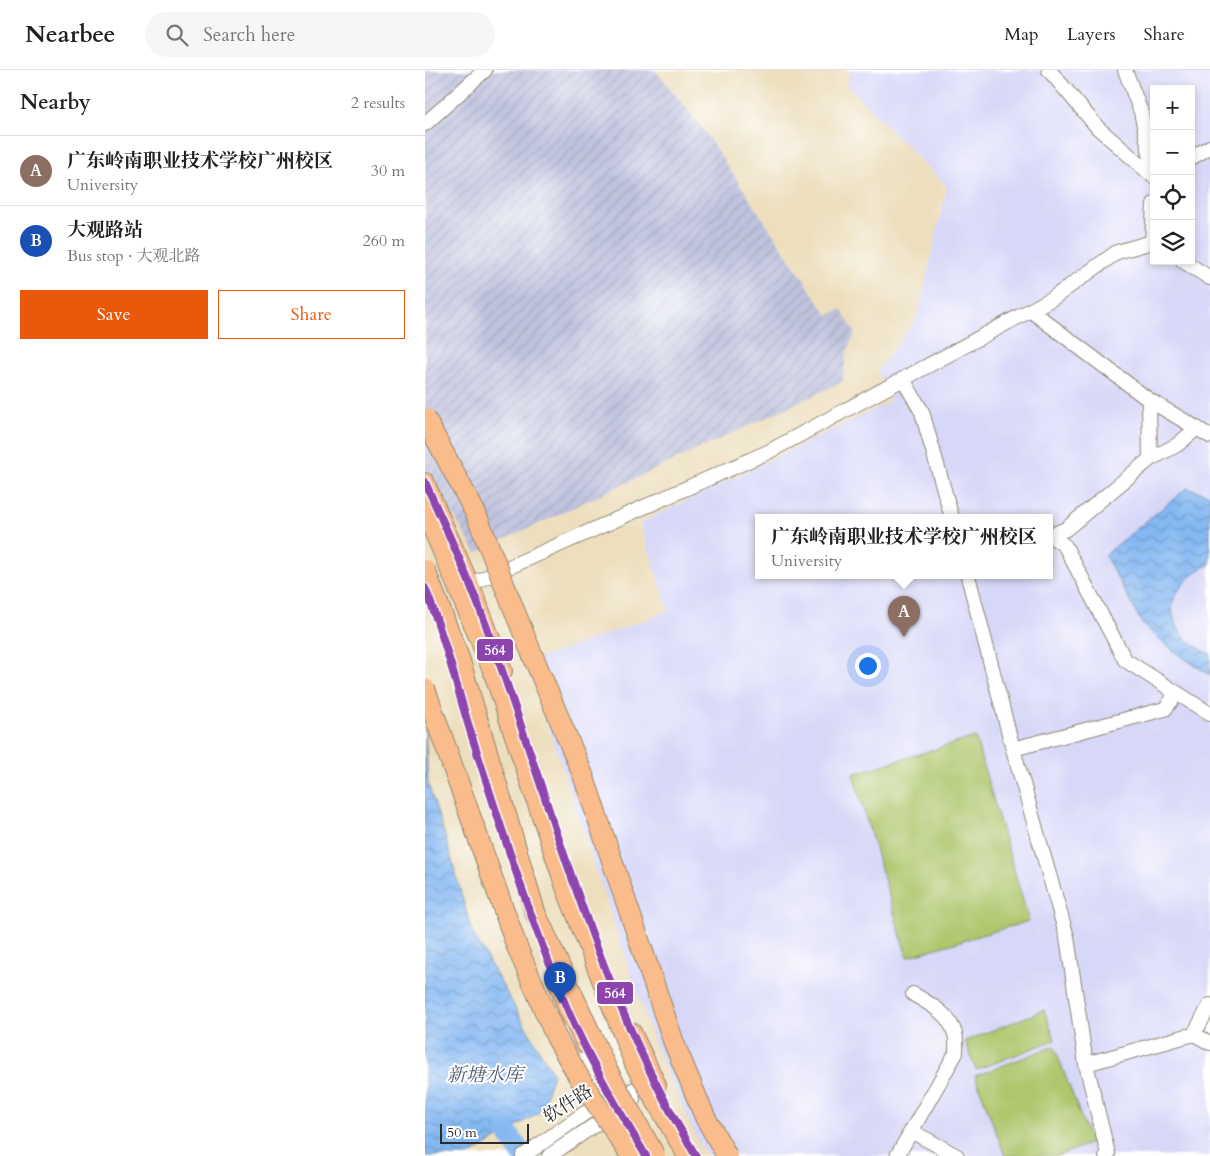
<!DOCTYPE html>
<meta charset="utf-8">
<style>
:root{--surface:#fff;--page:#f6f6f6;--text:#222;--muted:#767676;--line:#e0e0e0;--accent:#ea580c}
body{margin:0;font-family:Cardo,"Noto Serif SC",serif;background:var(--page);color:var(--text)}
.controls{position:absolute;right:15px;top:15px;display:grid;overflow:hidden;border-radius:0px;box-shadow:0 2px 8px #0003}
.controls button{width:45px;height:45px;display:grid;place-items:center;padding:0;border:0;border-bottom:1px solid var(--line);background:var(--surface);color:var(--text);font:25px sans-serif}
.scale{position:absolute;left:15px;bottom:12px;width:89px;box-sizing:border-box;padding-left:5px;border:2px solid #2b2b2b;border-top:0;font-size:14px;line-height:18px;white-space:nowrap;color:#2b2b2b;-webkit-text-stroke:4px #fff;paint-order:stroke}
.you{position:absolute;left:442px;top:595px;width:18px;height:18px;margin:-12px;border:4px solid #fff;border-radius:50%;background:#1a73e8;box-shadow:0 0 0 8px #1a73e833}
.badge{display:grid;place-items:center;width:32px;height:32px;border-radius:50%;background:var(--accent);color:#fff;font-size:16px;font-weight:700}
.pin{position:absolute;translate:-50% -41px;filter:drop-shadow(0 1px 2px #0008)}
.pin::after{content:'';position:absolute;top:26px;width:18px;height:15px;background:inherit;clip-path:polygon(0 0,100% 0,50% 100%)}
.popup{position:absolute;left:330px;top:444px;width:298px;height:65px;box-sizing:border-box;display:grid;place-content:center;border-radius:0px;background:var(--surface);filter:drop-shadow(0 1px 4px #0005);font-size:16px;white-space:nowrap;color:var(--muted)}
.popup b{font-size:19px;color:var(--text)}
.popup::after{content:'';position:absolute;left:50%;top:100%;margin-left:-10px;border:10px solid transparent;border-top-color:var(--surface)}
.list{margin:0;padding:0;list-style:none}
h2{display:flex;justify-content:space-between;align-items:center;height:65px;margin:0;padding:0 20px;font-size:21px}
h2 small{font-size:16px;font-weight:400;color:var(--muted)}
.list li{display:grid;grid-template-columns:32px 1fr auto;gap:15px;align-items:center;box-sizing:border-box;height:70px;padding:0 20px;border-top:1px solid var(--line)}
.list b{display:block;font-size:19px;white-space:nowrap}
.list p{margin:0;font-size:16px;white-space:nowrap;color:var(--muted)}
.list em{font-size:16px;font-style:normal;color:var(--muted)}
.actions{display:flex;gap:10px;padding:15px 20px}
.actions a{flex:1;padding:11px 0;border:1px solid var(--accent);border-radius:0px;text-align:center;font-size:18px;color:var(--accent)}
.actions .main{background:var(--accent);color:#fff}
.icon{flex:none;width:28px;height:28px;fill:none;stroke:currentColor;stroke-width:2;stroke-linecap:round;stroke-linejoin:round}
.map{position:relative;flex:none;width:785px;height:1086px;overflow:hidden}
header{display:flex;align-items:center;gap:30px;box-sizing:border-box;height:70px;padding:0 25px;background:var(--surface);border-bottom:1px solid var(--line)}
header strong{font-size:24px}
nav{display:flex;gap:28px;margin-inline-start:auto;font-size:18px}
.search{width:350px;height:45px;background:var(--page);display:flex;align-items:center;gap:12px;box-sizing:border-box;padding:0 18px;border-radius:28px;color:var(--muted);font-size:19px}
main{display:flex}
aside{flex:1;background:var(--surface)}
.map>svg:first-child{display:block}
.built{fill:#d7d7f8;fill-rule:evenodd}
.industrial{fill:url(#industrial-furrows)}
.pitch{fill:#aec66c;stroke:#6c784c}
.water{fill:url(#water-waves);stroke:#58728e}
.lines{fill:none;stroke-linecap:round;stroke-linejoin:round}
.river{stroke:#84b8f2;stroke-width:21}
.minor-casing{stroke:#8c8574;stroke-width:16}
.major-casing{stroke:#8c8574;stroke-width:20}
.minor{stroke:#fff;stroke-width:14}
.major{stroke:#fabc8b;stroke-width:18}
.highway-bridge-casing{stroke:#8c8574;stroke-width:22;stroke-linecap:butt}
.highway-bridge{stroke:#fabc8b;stroke-width:20}
.bus-1-casing{stroke:#fff;stroke-width:11}
.bus-1{stroke:#8e44ad;stroke-width:8}
.labels{text-anchor:middle;dominant-baseline:central;stroke-width:4;stroke-linejoin:round;paint-order:stroke}
.street-label{font-size:18px;fill:#2b2b2b;stroke:#fff}
.water-label{font-size:19px;font-style:italic;fill:#4a5c71;stroke:#fff}
.line-badge{stroke:#fff;stroke-width:2}
.badge-label{font-size:14px;text-anchor:middle;font-weight:bold;fill:#fff}
</style>
<header>
<strong>Nearbee</strong>
<div class="search"><svg class="icon" aria-label="search" viewBox="0 0 24 24"><circle cx="10" cy="10" r="6"/><path d="M15 15l6 6"/></svg>Search here</div>
<nav><a>Map</a><a>Layers</a><a>Share</a></nav>
</header>
<main>
<aside>
<h2>Nearby<small>2 results</small></h2>
<ul class="list">
<li><span class="badge" style="background:#8d6e63">A</span><div><b>广东岭南职业技术学校广州校区</b><p>University</p></div><em>30 m</em></li>
<li><span class="badge" style="background:#1a4fb4">B</span><div><b>大观路站</b><p>Bus stop · 大观北路</p></div><em>260 m</em></li>
</ul>
<div class="actions"><a class="main">Save</a><a>Share</a></div>
</aside>
<div class="map">
<svg width="785" height="1086" viewBox="0 0 785 1086">
<defs>
<pattern id="industrial-furrows" width="10" height="10" patternUnits="userSpaceOnUse" patternTransform="scale(1.25)"><rect width="10" height="10" fill="#bfc2dd"/><path d="M-1 1l2-2M0 10L10 0M9 11l2-2" fill="none" stroke="#a4a7be"/></pattern>
<pattern id="water-waves" width="16" height="10" patternUnits="userSpaceOnUse" patternTransform="scale(1.25)"><rect width="16" height="10" fill="#84b8f2"/><path d="M0 5q4-4 8 0t8 0" fill="none" stroke="#6c96c4"/></pattern>
</defs>
<rect width="100%" height="100%" fill="#fff"/>
<filter id="ink" filterUnits="userSpaceOnUse"><feTurbulence type="fractalNoise" baseFrequency=".02" numOctaves="2"/><feDisplacementMap in="SourceGraphic" scale="10" xChannelSelector="R" yChannelSelector="G"/><feConvolveMatrix kernelMatrix="1 2 1 2 8 2 1 2 1" color-interpolation-filters="sRGB"/></filter>
<filter id="wash" filterUnits="userSpaceOnUse"><feTurbulence type="fractalNoise" baseFrequency=".0096" numOctaves="4" result="noise"/><feDisplacementMap in="SourceGraphic" scale="20" xChannelSelector="R" yChannelSelector="G"/><feGaussianBlur stdDeviation="1.12" result="paint"/><feColorMatrix in="noise" values="0 0 0 0 0 0 0 0 0 0 0 0 0 0 0 0 0 1.4 0 .05"/><feComposite in="paint" operator="in"/></filter>
<g filter="url(#wash)">
<rect width="100%" height="100%" fill="#eddfbd"/>
<path class="built" d="M 425,0 L 785,0 L 785,1086 L 283,1086 L 273,1072 L 229,973 L 102,593 L 244,541 L 215,453 L 466,331 L 452,301 L 492,248 L 522,117 L 422,15 ZM 729,19 L 766,19 L 766,191 L 729,191 ZM 334,448 L 624,448 L 624,506 L 334,506 Z"/>
<path class="industrial" d="M 3,0 L 230,0 L 275,55 L 403,246 L 416,239 L 430,263 L 422,281 L 417,312 L 51,483 L 0,398 L 0,3 Z"/>
<path class="pitch" d="M 550,667 L 604,851 L 482,887 L 428,704 Z
M 619,940 L 630,970 L 551,1000 L 540,971 Z
M 629,976 L 666,1073 L 633,1086 L 580,1086 L 550,1006 Z"/>
<path class="water" d="M 762,418 L 785,425 L 785,494 C 770,501 753,515 748,532 C 744,543 753,559 760,568 C 765,574 775,578 782,583 L 785,583 L 785,605 L 751,583 L 718,555 L 680,485 Z
M 0,657 L 3,714 L 21,769 L 47,862 L 128,1004 L 116,1041 L 44,1086 L 0,1086 Z"/>
<g class="lines">
<path class="river" d="M 82,1062 L 96,1083"/>
</g>
</g>
<g filter="url(#ink)">
<g class="lines">
<defs>
<path id="minor" d="M 624,0 L 673,58 L 729,107
M 700,0 L 716,42 L 729,102
M 0,54 L 60,0
M 766,88 L 785,77
M 727,172 L 729,134
M 758,191 L 785,208
M 605,240 L 724,330 L 785,366
M 478,309 L 497,342 L 527,448
M 724,330 L 725,389
M 624,466 L 641,459 L 725,389 L 752,375 L 772,358
M 626,466 L 640,476 L 700,590 L 785,644
M 543,506 L 588,679 L 642,867 L 661,994 L 683,1084 L 681,1086
M 46,514 L 343,382 L 628,228 L 692,182 L 727,172 L 729,173
M 588,679 L 740,639 L 747,630 L 748,621
M 769,964 L 785,935
M 661,994 L 769,964 L 785,973
M 486,1061 L 532,1086
M 98,1086 L 160,1043 L 186,1028 L 229,1012
M 124,1086 L 208,1029
M 472,1086 L 531,983 C 531,977 532,970 530,964 C 524,943 505,934 488,924"/>
<path id="major" d="M 0,412 L 50,526 L 78,601
M 131,908 L 142,938 L 160,974
M 207,962 L 232,1015"/>
</defs>
<use href="#minor" class="minor-casing"/>
<use href="#major" class="major-casing"/>
<use href="#minor" class="minor"/>
<use href="#major" class="major"/>
<defs>
<path id="highway-bridge" d="M 0,348 L 51,444 L 102,572 L 158,705 L 249,973 L 280,1047 L 302,1086
M 0,439 L 68,600 L 141,817 L 210,994 L 263,1086
M 0,500 L 34,588 L 110,842 L 182,1000 L 230,1086
M 0,619 L 92,877 L 131,967 L 155,1009 L 206,1086"/>
</defs>
<use href="#highway-bridge" class="highway-bridge-casing"/>
<use href="#highway-bridge" class="highway-bridge"/>
<defs>
<path id="bus-1" d="M 0,412 C 24,465 48,517 67,572 C 130,746 174,927 271,1086
M 0,518 C 21,569 33,624 50,676 C 78,764 106,851 141,936 C 163,988 192,1038 221,1086"/>
</defs>
<use href="#bus-1" class="bus-1-casing"/>
<use href="#bus-1" class="bus-1"/>
</g>
</g>
<g class="labels">
<g class="street-label">
<text transform="translate(143 1034) rotate(-33)">软件路</text>
</g>
<g class="water-label">
<text x="60" y="1005">新塘水库</text>
</g>
</g>
<g class="line-badge">
<rect x="51" y="568" width="38" height="24" rx="5" fill="#8e44ad"/>
<rect x="171" y="911" width="38" height="24" rx="5" fill="#8e44ad"/>
</g>
<g class="badge-label">
<text x="70" y="585">564</text>
<text x="190" y="928">564</text>
</g>
</svg>
<div class="controls">
<button>+</button>
<button>−</button>
<button><svg class="icon" aria-label="locate" viewBox="0 0 24 24"><circle cx="12" cy="12" r="6"/><path d="M12 2v4M12 18v4M2 12h4M18 12h4"/></svg></button>
<button><svg class="icon" aria-label="layers" viewBox="0 0 24 24"><path d="M12 4l9 5-9 5-9-5zM3 14l9 5 9-5"/></svg></button>
</div>
<div class="scale">50 m</div>
<div class="you"></div>
<div class="pin badge" style="left:479px;top:567px;background:#8d6e63">A</div>
<div class="popup"><b>广东岭南职业技术学校广州校区</b>University</div>
<div class="pin badge" style="left:135px;top:933px;background:#1a4fb4">B</div>
</div>
</main>
